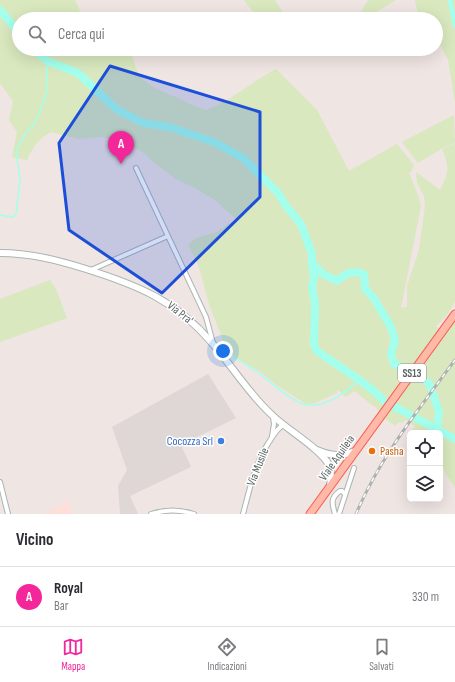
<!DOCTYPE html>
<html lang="it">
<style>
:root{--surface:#fff;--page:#f7f7f7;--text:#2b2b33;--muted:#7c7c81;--line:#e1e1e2;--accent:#f3269a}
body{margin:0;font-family:"Sofia Sans Condensed",sans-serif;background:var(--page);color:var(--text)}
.controls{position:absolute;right:12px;bottom:12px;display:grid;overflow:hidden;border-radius:6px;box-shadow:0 4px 16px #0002}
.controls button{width:36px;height:36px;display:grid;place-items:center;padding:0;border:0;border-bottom:1px solid var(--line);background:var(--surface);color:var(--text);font:20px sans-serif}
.you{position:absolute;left:223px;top:351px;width:14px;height:14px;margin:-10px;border:3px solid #fff;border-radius:50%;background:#1a73e8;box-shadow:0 0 0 6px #1a73e833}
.badge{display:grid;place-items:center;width:26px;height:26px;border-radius:50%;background:var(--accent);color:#fff;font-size:13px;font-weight:700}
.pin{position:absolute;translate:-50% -33px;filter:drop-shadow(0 1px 2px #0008)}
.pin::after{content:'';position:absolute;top:21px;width:14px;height:12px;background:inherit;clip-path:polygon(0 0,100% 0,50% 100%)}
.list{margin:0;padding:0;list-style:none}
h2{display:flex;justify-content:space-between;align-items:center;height:52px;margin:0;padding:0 16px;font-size:17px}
h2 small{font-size:13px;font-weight:400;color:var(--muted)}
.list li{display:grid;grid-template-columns:26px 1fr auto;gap:12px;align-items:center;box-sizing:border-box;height:60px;padding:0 16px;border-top:1px solid var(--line)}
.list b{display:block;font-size:15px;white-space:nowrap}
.list p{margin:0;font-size:13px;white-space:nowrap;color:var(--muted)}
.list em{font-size:13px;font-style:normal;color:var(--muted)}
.icon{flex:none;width:22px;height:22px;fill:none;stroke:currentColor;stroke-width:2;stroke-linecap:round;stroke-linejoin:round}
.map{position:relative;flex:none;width:455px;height:514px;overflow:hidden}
.search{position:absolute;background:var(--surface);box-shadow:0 4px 16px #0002;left:12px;right:12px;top:12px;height:44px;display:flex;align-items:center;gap:10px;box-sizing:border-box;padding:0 14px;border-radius:22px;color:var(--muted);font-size:15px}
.sheet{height:112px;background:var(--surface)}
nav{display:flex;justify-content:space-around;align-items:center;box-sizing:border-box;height:56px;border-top:1px solid var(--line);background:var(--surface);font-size:11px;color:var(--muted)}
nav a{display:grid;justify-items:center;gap:2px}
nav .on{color:var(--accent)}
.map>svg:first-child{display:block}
.commercial{fill:#ffddd9}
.industrial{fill:#ded7d6}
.green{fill:#d9e8be}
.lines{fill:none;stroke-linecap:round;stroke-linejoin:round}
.stream{stroke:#a4ffec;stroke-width:1.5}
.canal{stroke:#a4ffec;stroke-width:4.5}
.river{stroke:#a4ffec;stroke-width:8}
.street-casing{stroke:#acb4b4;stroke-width:6}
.secondary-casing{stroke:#acb6b4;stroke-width:8}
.primary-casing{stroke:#f95f52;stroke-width:9}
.street{stroke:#fff;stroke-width:4}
.secondary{stroke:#fff;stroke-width:6}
.primary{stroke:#ffb9a9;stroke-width:7}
.rail-casing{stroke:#aeb1b0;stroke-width:3}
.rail{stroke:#fff;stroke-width:1.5;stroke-dasharray:4.5;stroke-linecap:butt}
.marked{fill:#1d4ed8;fill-opacity:0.2;stroke:#1d4ed8;stroke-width:3;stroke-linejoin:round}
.shop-dot{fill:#3f7fe0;stroke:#fff;stroke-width:1.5}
.food-dot{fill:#e8710a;stroke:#fff;stroke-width:1.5}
.labels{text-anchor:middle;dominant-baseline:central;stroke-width:3;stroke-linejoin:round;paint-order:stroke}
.shield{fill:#fff;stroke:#8c9392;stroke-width:1}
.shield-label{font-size:11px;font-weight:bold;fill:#5b6564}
.street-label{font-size:12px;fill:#5b6564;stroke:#fff}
.shop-label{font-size:12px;fill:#366cbe;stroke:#fff;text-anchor:end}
.food-label{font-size:12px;fill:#c56008;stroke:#fff;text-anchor:start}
</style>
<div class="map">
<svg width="455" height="514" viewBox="0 0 455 514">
<rect width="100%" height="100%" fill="#efe5e3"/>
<path class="commercial" d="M 69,501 L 72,514 L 43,514 Z"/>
<path class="industrial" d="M 208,374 L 236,418 L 181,445 L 191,467 L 130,496 L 138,514 L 120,514 L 118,486 L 127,470 L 112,427 Z"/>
<path class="green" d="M 0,0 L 75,0 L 84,19 L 19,19 L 19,49 L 104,49 C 110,58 118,53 127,50 C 135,54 134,69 140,76 C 150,88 164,92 178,98 C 187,102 196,107 206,110 C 233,100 251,82 276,69 L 317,110 L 349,171 L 397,144 L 414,165 L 411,172 L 409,172 L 419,198 L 421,206 L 401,308 L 407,307 L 407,286 L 419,250 L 425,206 L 424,196 L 417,183 L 416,172 L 440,190 C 449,172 450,168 442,149 L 455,144 L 455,302 L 447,315 L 436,326 L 444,335 L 455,321 L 455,487 C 438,465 440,459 440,433 L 410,433 L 415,426 L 406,420 L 402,423 L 399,422 L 395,426 L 384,418 L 376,408 L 354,391 L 346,397 L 338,390 L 337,393 L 315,403 L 306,404 L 278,386 L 259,371 L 228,353 L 209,304 L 198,264 L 188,245 L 196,238 L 217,232 L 236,219 L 216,201 L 195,188 L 176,179 L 153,162 L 144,153 L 134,147 L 119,141 L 101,137 L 78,139 L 51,132 C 39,138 32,148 27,160 L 12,157 L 17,132 L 9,120 L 13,101 L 0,83 Z
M 244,0 L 275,0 L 287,19 L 258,19 Z
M 368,0 L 396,0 L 365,19 L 361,19 L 359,16 Z
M 415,0 L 455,0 L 455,103 L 448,60 L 437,38 L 436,38 L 436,19 L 417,19 L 417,9 Z
M 454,115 L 455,143 L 441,149 L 418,163 L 402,142 Z
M 50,280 L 56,289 L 67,318 L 0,342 L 0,299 Z"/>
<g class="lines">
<path class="stream" d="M 0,215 L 13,217 L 16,214 L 20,180 L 16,151 L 25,134 L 35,123 L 41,108 L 47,90 L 47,61
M 225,349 L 232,358 L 236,358 C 243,363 252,368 259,373 C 271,382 294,404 308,405 C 325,407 349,392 358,379"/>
<path class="canal" d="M 450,0 L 455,26"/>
<path class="river" d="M 0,10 L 19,33
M 34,49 L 47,61 L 78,73 L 116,109 L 143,123 L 169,127 L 214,142 L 243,158 L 278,193 L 286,206 L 301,224 L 312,254 L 312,263 L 323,274 L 337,281 C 346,273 352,270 364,274 L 365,289 L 373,297 L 391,327 L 395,341 L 391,353 L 394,364 L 420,375 L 430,385 L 439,412 L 437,428
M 312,263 L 314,278 L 312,287 L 315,303 L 314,345 L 317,351 L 358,379 L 374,391 L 384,401 L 455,439"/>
<defs>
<path id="street" d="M 136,168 L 206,317 L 213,343
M 91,270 L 168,236
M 272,436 L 274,424 L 273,417
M 0,482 L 8,514
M 151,514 C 166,509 179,509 194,514
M 243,514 C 250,488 255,462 271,439 C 274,434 277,429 283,425
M 335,514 C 332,504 330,498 340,491 L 342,491 L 345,494
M 339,514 L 354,468"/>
<path id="secondary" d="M 0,253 C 30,253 57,260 86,269 C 137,285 177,301 212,343 C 233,367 248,393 272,415 C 286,429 321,449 329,465 C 332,471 331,479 330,486
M 317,450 C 331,456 341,457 355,451"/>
<path id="primary" d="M 310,514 L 455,314"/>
</defs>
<use href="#street" class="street-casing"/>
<use href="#secondary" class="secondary-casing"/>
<use href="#primary" class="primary-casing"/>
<use href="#street" class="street"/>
<use href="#secondary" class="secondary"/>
<use href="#primary" class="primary"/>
<defs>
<path id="rail" d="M 356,514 C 380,457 419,409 455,360"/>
</defs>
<use href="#rail" class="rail-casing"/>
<use href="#rail" class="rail"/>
</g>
<path class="marked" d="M 110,66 L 260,112 L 260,197 L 162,293 L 69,230 L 59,143 Z"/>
<circle class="shop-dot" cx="221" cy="441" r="4"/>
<circle class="food-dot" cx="372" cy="451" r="4"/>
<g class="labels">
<rect class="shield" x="398" y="364" width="28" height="18" rx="3"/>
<g class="shield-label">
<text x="412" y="373">SS13</text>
</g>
<g class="street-label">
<text transform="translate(180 313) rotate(38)">Via Pra'</text>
<text transform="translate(337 458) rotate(-55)">Viale Aquileia</text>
<text transform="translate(258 467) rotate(-68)">Via Musile</text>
</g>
<g class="shop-label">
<text x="213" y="441">Cocozza Srl</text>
</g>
<g class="food-label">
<text x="380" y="451">Pasha</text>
</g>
</g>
</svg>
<div class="controls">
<button><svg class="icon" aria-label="locate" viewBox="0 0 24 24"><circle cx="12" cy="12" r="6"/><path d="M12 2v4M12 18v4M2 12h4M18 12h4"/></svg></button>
<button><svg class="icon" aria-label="layers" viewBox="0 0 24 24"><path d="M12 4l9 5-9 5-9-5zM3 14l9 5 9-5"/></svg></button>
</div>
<div class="you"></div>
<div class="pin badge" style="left:121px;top:164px">A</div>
<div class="search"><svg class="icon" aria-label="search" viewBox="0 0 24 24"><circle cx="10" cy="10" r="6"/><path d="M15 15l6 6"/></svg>Cerca qui</div>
</div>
<section class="sheet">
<h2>Vicino<small></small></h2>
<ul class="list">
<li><span class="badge">A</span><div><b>Royal</b><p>Bar</p></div><em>330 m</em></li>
</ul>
</section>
<nav>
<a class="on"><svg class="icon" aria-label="map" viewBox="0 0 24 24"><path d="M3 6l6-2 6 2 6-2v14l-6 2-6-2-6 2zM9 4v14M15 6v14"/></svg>Mappa</a>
<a><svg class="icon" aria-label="directions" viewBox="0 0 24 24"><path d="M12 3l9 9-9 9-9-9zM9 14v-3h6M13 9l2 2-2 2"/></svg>Indicazioni</a>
<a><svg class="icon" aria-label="saved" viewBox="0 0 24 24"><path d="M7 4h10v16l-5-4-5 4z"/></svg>Salvati</a>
</nav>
